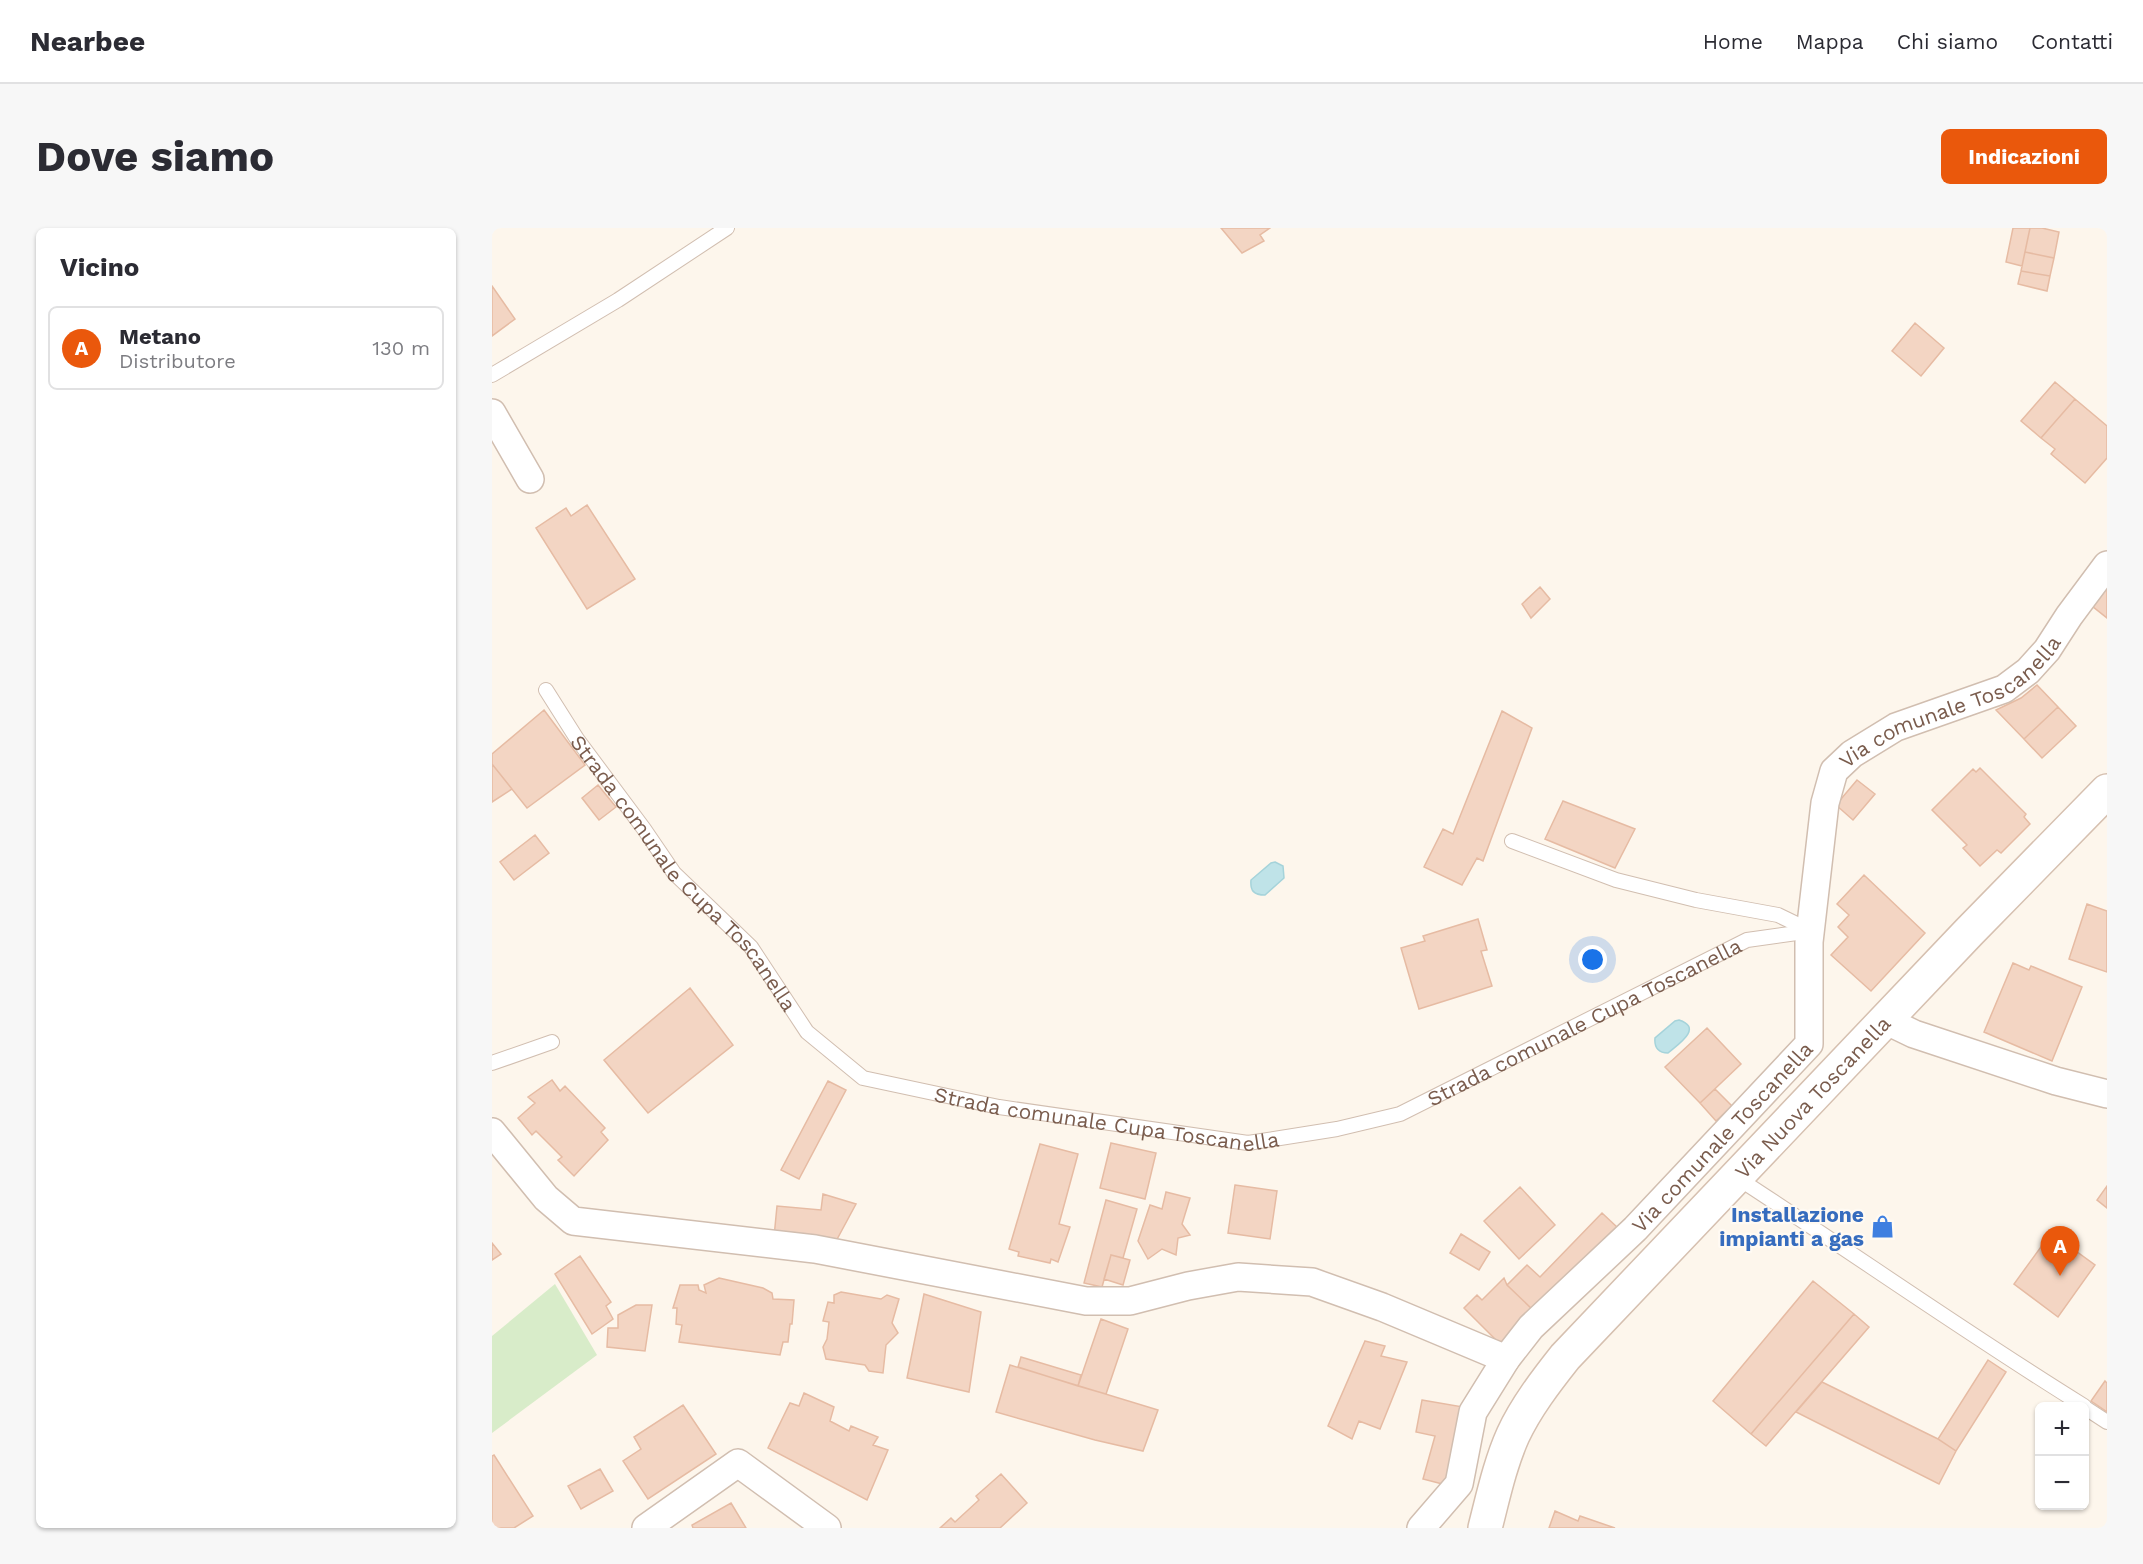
<!DOCTYPE html>
<html lang="it">
<meta charset="utf-8">
<style>
:root{--surface:#fff;--page:#f7f7f7;--text:#2b2b33;--muted:#7c7c81;--line:#e1e1e2;--accent:#ea580c}
body{margin:0;font-family:"Work Sans",sans-serif;background:var(--page);color:var(--text)}
.controls{position:absolute;right:18px;bottom:18px;display:grid;overflow:hidden;border-radius:9px;box-shadow:0 2px 4px #0004}
.controls button{width:54px;height:54px;display:grid;place-items:center;padding:0;border:0;border-bottom:2px solid var(--line);background:var(--surface);color:var(--text);font:30px sans-serif}
.you{position:absolute;left:1101px;top:732px;width:21px;height:21px;margin:-15px;border:4px solid #fff;border-radius:50%;background:#1a73e8;box-shadow:0 0 0 9px #1a73e833}
.badge{display:grid;place-items:center;width:39px;height:39px;border-radius:50%;background:var(--accent);color:#fff;font-size:20px;font-weight:700}
.pin{position:absolute;translate:-50% -50px;filter:drop-shadow(0 2px 3px #0008)}
.pin::after{content:'';position:absolute;top:32px;width:21px;height:18px;background:inherit;clip-path:polygon(0 0,100% 0,50% 100%)}
.list{margin:0;padding:0;list-style:none}
h2{display:flex;justify-content:space-between;align-items:center;height:78px;margin:0;padding:0 24px;font-size:26px}
h2 small{font-size:20px;font-weight:400;color:var(--muted)}
.list li{display:grid;grid-template-columns:39px 1fr auto;gap:18px;align-items:center;box-sizing:border-box;height:84px;margin:0 12px 12px;padding:0 12px;border:2px solid var(--line);border-radius:9px}
.list b{display:block;font-size:22px;white-space:nowrap}
.list p{margin:0;font-size:20px;white-space:nowrap;color:var(--muted)}
.list em{font-size:20px;font-style:normal;color:var(--muted)}
.map{position:relative;flex:none;width:1615px;height:1300px;overflow:hidden;border-radius:9px}
header{display:flex;align-items:center;gap:36px;box-sizing:border-box;height:84px;padding:0 30px;background:var(--surface);border-bottom:2px solid var(--line)}
header strong{font-size:28px}
nav{display:flex;gap:33px;margin-inline-start:auto;font-size:21px}
.intro{display:flex;align-items:center;justify-content:space-between;box-sizing:border-box;height:144px;padding:0 36px}
h1{margin:0;font-size:42px}
.button{padding:15px 27px;border-radius:9px;background:var(--accent);color:#fff;font-size:21px;font-weight:700}
main{display:flex;gap:36px;padding:0 36px}
aside{flex:1;background:var(--surface);border-radius:9px;box-shadow:0 2px 4px #0004}
.map>svg:first-child{display:block}
.green{fill:#d8ecc9}
.water{fill:#bfe3e8;stroke:#a5d3da;stroke-width:1.5}
.building{fill:#f3d5c3;stroke:#e6bba3;stroke-width:1.5}
.lines{fill:none;stroke-linecap:round;stroke-linejoin:round}
.service-casing{stroke:#d1beb0;stroke-width:16}
.minor-casing{stroke:#d1beb0;stroke-width:30}
.secondary-casing{stroke:#d6c0b0;stroke-width:36}
.service{stroke:#fff;stroke-width:14}
.minor{stroke:#fff;stroke-width:27}
.secondary{stroke:#fff;stroke-width:33}
.labels{text-anchor:middle;dominant-baseline:central;stroke-width:4.5;stroke-linejoin:round;paint-order:stroke}
.street-label{font-size:21px;fill:#7a5c4d;stroke:#fffaf3}
.shop-label{font-size:21px;font-weight:bold;fill:#366cbe;stroke:#fffaf3;text-anchor:end}
</style>
<header>
<strong>Nearbee</strong>
<nav><a>Home</a><a>Mappa</a><a>Chi siamo</a><a>Contatti</a></nav>
</header>
<div class="intro"><h1>Dove siamo</h1><a class="button">Indicazioni</a></div>
<main>
<aside>
<h2>Vicino<small></small></h2>
<ul class="list">
<li><span class="badge">A</span><div><b>Metano</b><p>Distributore</p></div><em>130 m</em></li>
</ul>
</aside>
<div class="map">
<svg width="1615" height="1300" viewBox="0 0 1615 1300">
<rect width="100%" height="100%" fill="#fdf6ec"/>
<path class="green" d="M 63,1056 L 105,1127 L 0,1205 L 0,1108 Z"/>
<path class="water" d="M 783,634 L 791,638 L 792,650 L 773,667 C 762,667 758,663 759,652 L 779,635 Z
M 1187,792 C 1212,800 1185,817 1176,825 C 1167,825 1162,820 1163,810 L 1183,793 Z"/>
<path class="building" d="M 729,0 L 778,0 L 768,7 L 772,13 L 750,25 Z
M 1521,0 L 1538,0 L 1530,38 L 1514,34 Z
M 1538,0 L 1550,0 L 1567,4 L 1562,30 L 1533,24 Z
M 1533,24 L 1562,30 L 1558,48 L 1529,43 Z
M 1529,43 L 1558,48 L 1555,63 L 1526,56 Z
M 0,58 L 23,91 L 0,108 Z
M 1423,95 L 1452,120 L 1429,148 L 1400,123 Z
M 1563,154 L 1583,171 L 1549,210 L 1529,193 Z
M 1583,171 L 1615,198 L 1615,230 L 1593,255 L 1559,226 L 1563,221 L 1549,210 Z
M 95,277 L 143,351 L 95,381 L 44,300 L 74,280 L 79,288 Z
M 1615,356 L 1615,390 L 1600,378 Z
M 1048,359 L 1058,371 L 1039,390 L 1030,376 Z
M 1545,457 L 1566,479 L 1532,511 L 1504,482 L 1529,470 Z
M 1566,479 L 1584,498 L 1550,530 L 1532,511 Z
M 52,482 L 93,537 L 35,580 L 0,536 L 0,526 Z
M 1010,483 L 1040,500 L 991,633 L 985,630 L 970,657 L 932,639 L 951,601 L 961,606 Z
M 0,536 L 20,561 L 0,574 Z
M 1488,540 L 1534,586 L 1532,589 L 1538,596 L 1509,625 L 1505,622 L 1488,638 L 1471,620 L 1475,617 L 1440,582 L 1481,541 L 1484,544 Z
M 1365,552 L 1383,566 L 1361,592 L 1344,577 Z
M 106,557 L 124,579 L 107,592 L 90,570 Z
M 1071,573 L 1143,601 L 1123,640 L 1053,611 Z
M 43,607 L 57,625 L 22,652 L 8,634 Z
M 1372,647 L 1433,705 L 1379,763 L 1339,727 L 1356,709 L 1346,699 L 1357,687 L 1345,676 Z
M 1595,676 L 1615,683 L 1615,744 L 1577,731 Z
M 986,691 L 995,722 L 989,723 L 1000,758 L 927,781 L 909,720 L 933,713 L 931,708 Z
M 1521,735 L 1537,742 L 1539,738 L 1590,759 L 1560,833 L 1492,804 Z
M 198,760 L 241,817 L 156,885 L 112,832 Z
M 1215,800 L 1249,836 L 1208,875 L 1173,839 Z
M 60,852 L 68,863 L 73,858 L 113,900 L 109,904 L 116,912 L 82,948 L 66,932 L 70,929 L 44,903 L 40,907 L 26,890 L 43,875 L 36,869 Z
M 336,853 L 354,862 L 307,951 L 289,942 Z
M 1223,861 L 1240,878 L 1224,893 L 1208,875 Z
M 619,915 L 664,925 L 653,971 L 608,960 Z
M 548,916 L 586,926 L 567,996 L 578,999 L 566,1034 L 559,1031 L 558,1035 L 526,1028 L 527,1024 L 517,1021 Z
M 743,957 L 785,963 L 778,1011 L 736,1005 Z
M 1615,958 L 1615,980 L 1605,972 Z
M 1028,959 L 1063,997 L 1027,1031 L 992,993 Z
M 674,964 L 698,970 L 690,996 L 698,1007 L 686,1010 L 684,1027 L 670,1021 L 656,1031 L 646,1013 L 658,977 L 670,981 Z
M 331,966 L 364,976 L 343,1015 L 282,1009 L 285,978 L 329,982 Z
M 614,972 L 645,981 L 631,1030 L 619,1027 L 610,1059 L 592,1055 Z
M 1110,985 L 1126,1000 L 1043,1084 L 1015,1057 L 1035,1037 L 1048,1049 Z
M 1559,1005 L 1603,1037 L 1566,1089 L 1522,1056 Z
M 969,1006 L 998,1024 L 987,1042 L 958,1025 Z
M 0,1015 L 9,1026 L 0,1032 Z
M 619,1027 L 638,1032 L 631,1057 L 612,1051 Z
M 88,1028 L 119,1074 L 114,1078 L 121,1091 L 100,1106 L 63,1046 Z
M 227,1050 L 271,1060 L 280,1065 L 281,1071 L 302,1072 L 300,1096 L 298,1096 L 296,1114 L 291,1114 L 288,1127 L 187,1114 L 190,1097 L 184,1096 L 185,1080 L 181,1080 L 188,1057 L 206,1057 L 207,1062 L 214,1065 L 212,1057 Z
M 1012,1050 L 1015,1057 L 1043,1084 L 1010,1118 L 972,1080 L 985,1067 L 990,1072 Z
M 1321,1053 L 1362,1086 L 1259,1206 L 1221,1173 Z
M 349,1064 L 389,1071 L 395,1067 L 407,1071 L 400,1095 L 406,1105 L 394,1117 L 391,1145 L 377,1143 L 373,1137 L 334,1131 L 331,1119 L 335,1111 L 337,1094 L 331,1093 L 336,1074 L 342,1075 L 342,1067 Z
M 432,1066 L 489,1084 L 477,1164 L 415,1150 Z
M 144,1077 L 160,1077 L 153,1123 L 115,1119 L 116,1100 L 126,1100 L 126,1087 Z
M 1362,1086 L 1377,1099 L 1274,1218 L 1259,1206 Z
M 609,1091 L 636,1101 L 614,1166 L 586,1158 Z
M 873,1113 L 893,1118 L 889,1128 L 915,1134 L 888,1201 L 867,1193 L 860,1211 L 836,1198 Z
M 529,1129 L 589,1147 L 586,1158 L 526,1139 Z
M 1496,1132 L 1514,1144 L 1464,1223 L 1446,1211 Z
M 518,1137 L 666,1182 L 651,1223 L 603,1212 L 504,1184 Z
M 1613,1153 L 1615,1155 L 1615,1184 L 1599,1173 Z
M 1330,1154 L 1446,1211 L 1464,1223 L 1447,1256 L 1304,1184 Z
M 312,1165 L 342,1179 L 338,1193 L 357,1203 L 359,1198 L 386,1209 L 381,1217 L 396,1222 L 375,1272 L 276,1220 L 298,1175 L 307,1178 Z
M 930,1172 L 977,1180 L 962,1259 L 931,1251 L 943,1208 L 924,1204 Z
M 191,1177 L 224,1226 L 156,1271 L 131,1233 L 149,1221 L 142,1209 Z
M 2,1227 L 41,1288 L 22,1300 L 0,1300 L 0,1228 Z
M 108,1241 L 121,1263 L 89,1281 L 76,1258 Z
M 509,1246 L 535,1275 L 508,1300 L 448,1300 L 459,1290 L 463,1294 L 487,1272 L 484,1268 Z
M 239,1275 L 254,1300 L 201,1300 L 200,1297 Z
M 1063,1283 L 1086,1293 L 1088,1288 L 1123,1300 L 1057,1300 Z"/>
<g class="lines">
<defs>
<g id="service">
<path d="M 0,147 L 126,72 L 235,0"/>
<path id="s1" d="M 54,462 L 85,511 L 152,601 L 182,645 L 259,719 L 315,804 L 371,850 L 507,879 L 756,915 L 845,901 L 908,886 L 1255,712 L 1319,703"/>
<path d="M 1020,613 L 1124,652 L 1204,672 L 1286,687 L 1319,703"/>
<path d="M 0,835 L 60,814"/>
<path d="M 1244,949 C 1361,1025 1474,1105 1592,1178"/>
<path d="M 1592,1179 L 1615,1194"/>
</g>
<g id="minor">
<path d="M 0,185 L 38,251"/>
<path d="M 1393,792 L 1422,806 L 1564,853 L 1615,866"/>
<path d="M 0,904 L 54,970 L 81,993 L 323,1021 L 594,1073 L 638,1073 L 696,1058 L 746,1049 L 820,1054 L 890,1079 L 1014,1131"/>
<path d="M 154,1300 L 246,1235 L 335,1300"/>
<path id="s2" d="M 929,1300 L 967,1256 L 981,1184 L 1014,1131 L 1039,1099 L 1143,1001 L 1317,816 L 1317,714 L 1333,575 L 1342,543 L 1360,526 L 1404,499 L 1512,461 L 1536,443 L 1555,422 L 1577,388 L 1615,337"/>
</g>
<g id="secondary">
<path id="s3" d="M 993,1300 C 1001,1269 1008,1236 1021,1207 C 1034,1179 1054,1153 1073,1129 L 1477,704 L 1615,563"/>
</g>
</defs>
<use href="#service" class="service-casing"/>
<use href="#minor" class="minor-casing"/>
<use href="#secondary" class="secondary-casing"/>
<use href="#service" class="service"/>
<use href="#minor" class="minor"/>
<use href="#secondary" class="secondary"/>
</g>
<defs>
<symbol id="shop-bare" viewBox="-9 -9 18 18"><path d="M-5-2.5h2.3a2.7 3.5 0 0 1 5.4 0H5L5.5 6h-11ZM-1.5-2.5h3a1.5 2.3 0 0 0-3 0Z" fill="#3f7fe0" stroke="#fffaf3" stroke-width="2.5" paint-order="stroke"/></symbol>
</defs>
<g fill-rule="evenodd">
<use href="#shop-bare" x="1374" y="982" width="33" height="33"/>
</g>
<g class="labels">
<g class="street-label">
<text stroke="none"><textPath href="#s2" startOffset="1044">Via comunale Toscanella</textPath></text>
<text stroke="none"><textPath href="#s1" startOffset="230">Strada comunale Cupa Toscanella</textPath></text>
<text stroke="none"><textPath href="#s1" startOffset="1256">Strada comunale Cupa Toscanella</textPath></text>
<text stroke="none"><textPath href="#s3" startOffset="550">Via Nuova Toscanella</textPath></text>
<text stroke="none"><textPath href="#s1" startOffset="752">Strada comunale Cupa Toscanella</textPath></text>
<text stroke="none"><textPath href="#s2" startOffset="504">Via comunale Toscanella</textPath></text>
</g>
<g class="shop-label">
<text x="1372" y="986">Installazione<tspan x="1372" dy="24">impianti a gas</tspan></text>
</g>
</g>
</svg>
<div class="controls">
<button>+</button>
<button>−</button>
</div>
<div class="you"></div>
<div class="pin badge" style="left:1568px;top:1048px">A</div>
</div>
</main>
